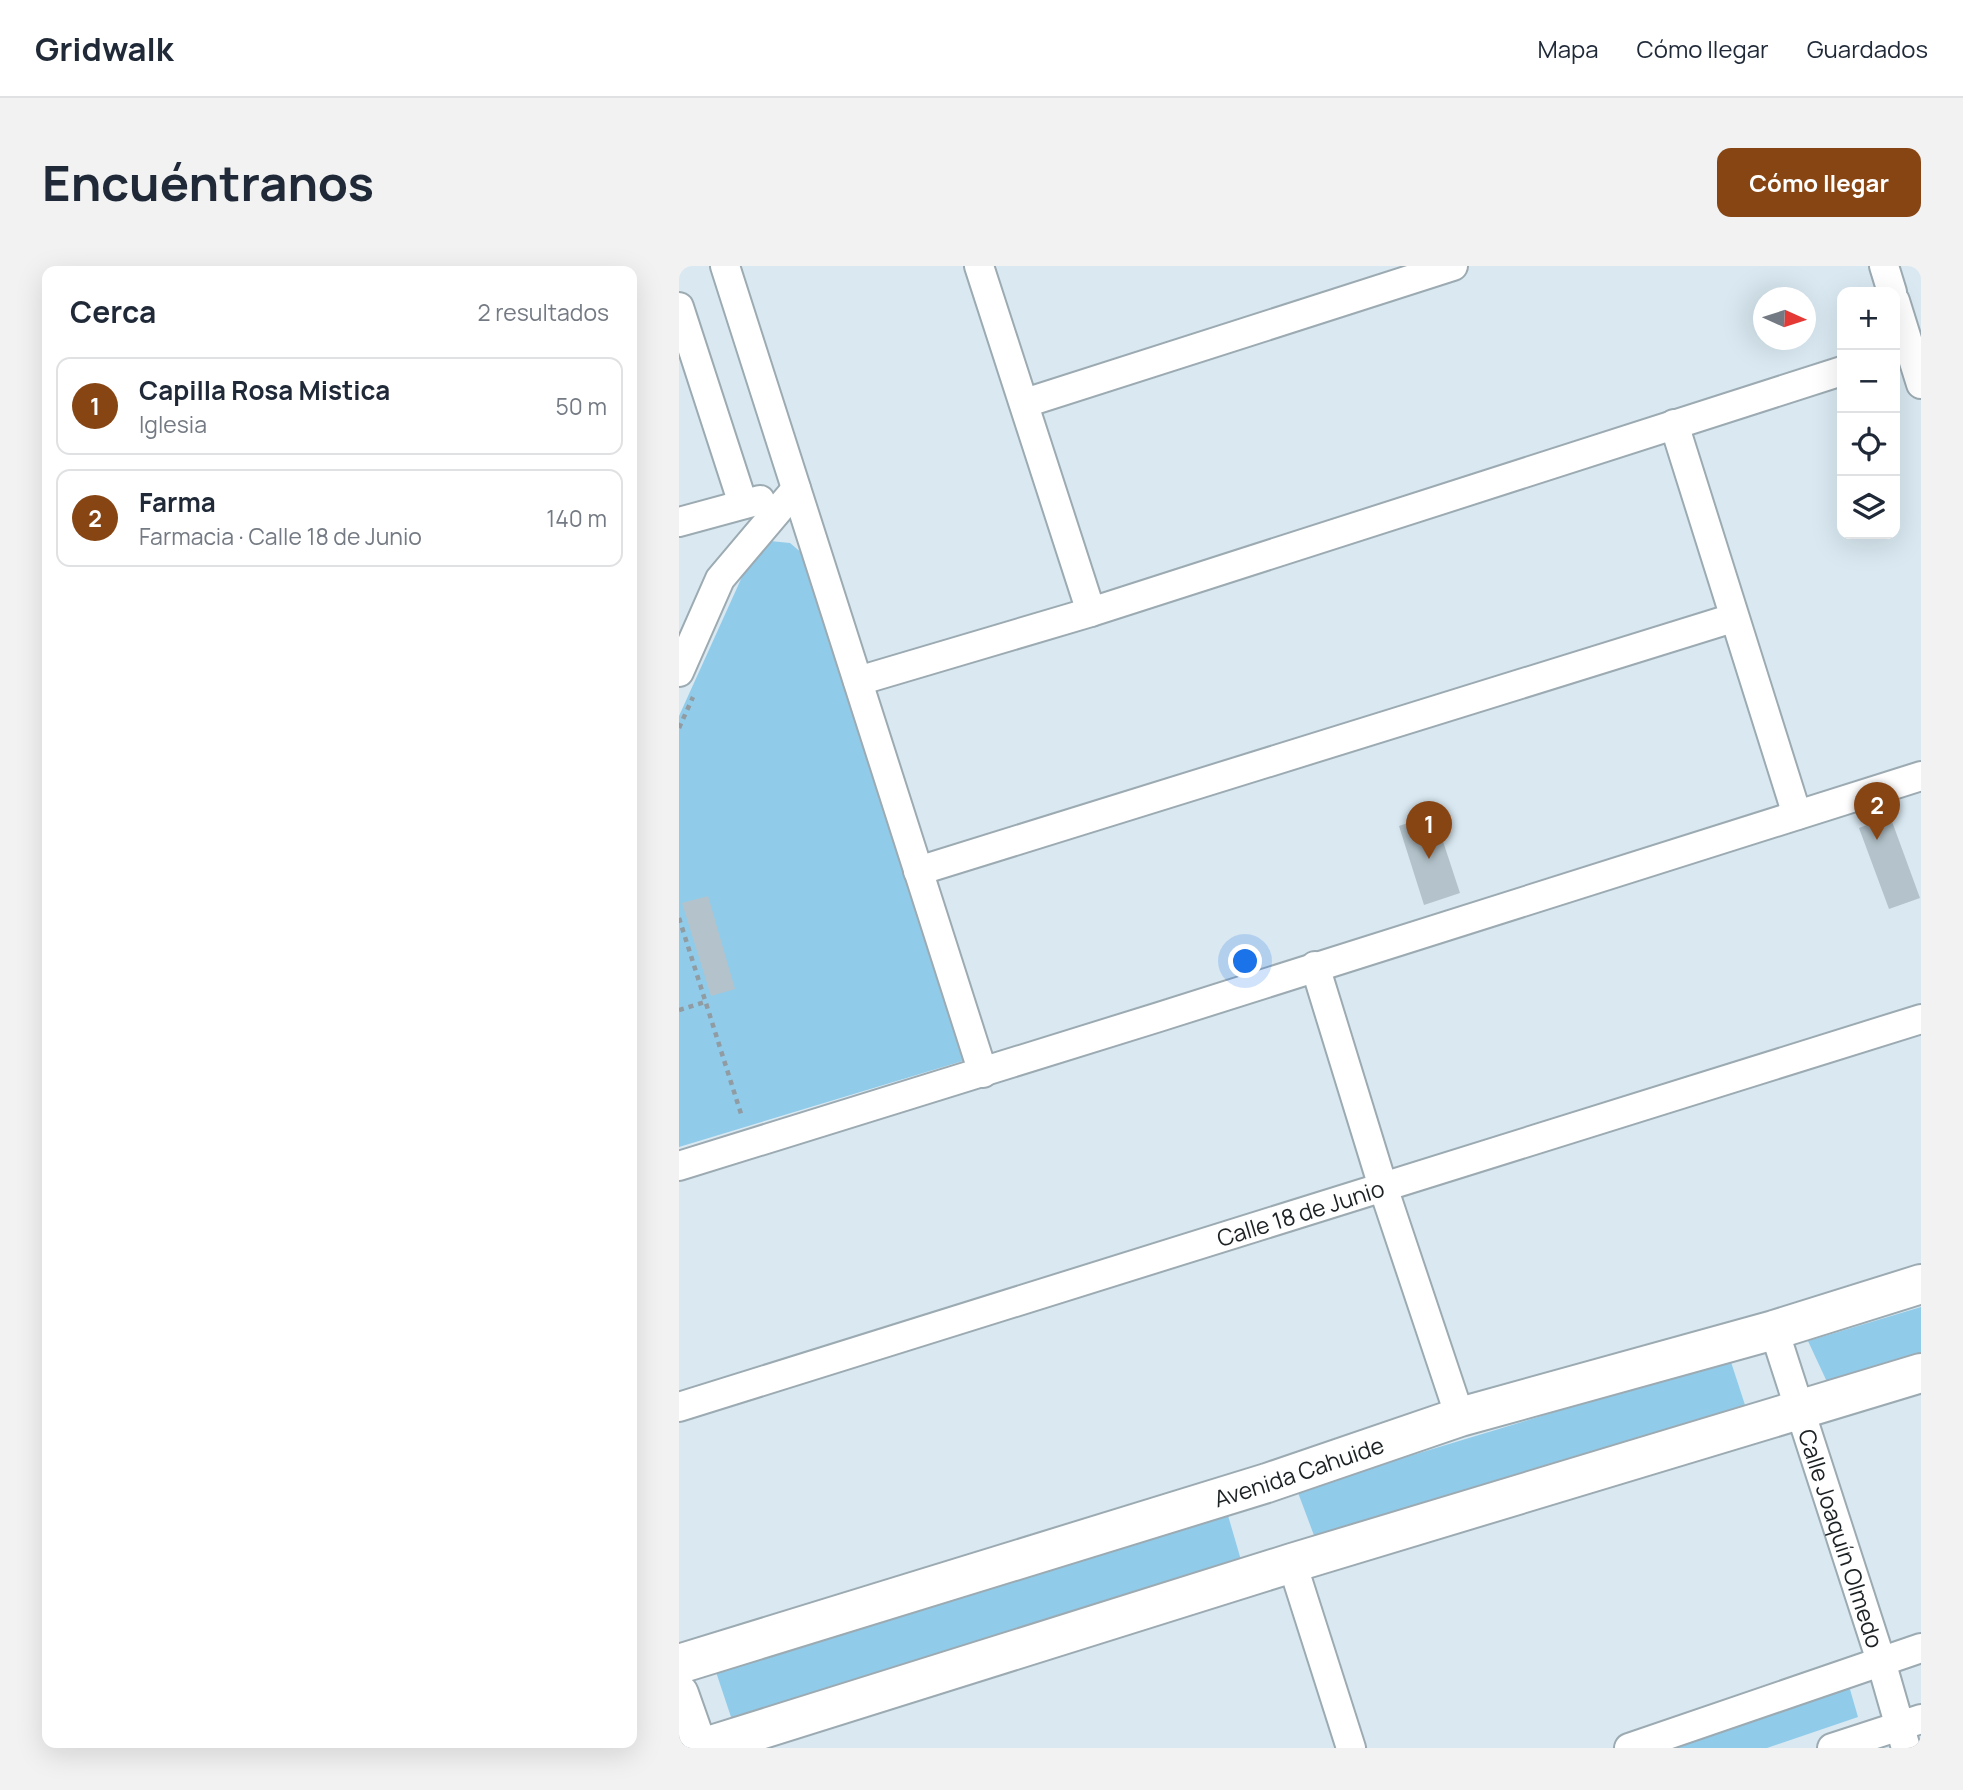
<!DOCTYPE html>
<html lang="es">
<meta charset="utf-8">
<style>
:root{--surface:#fff;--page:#f2f2f3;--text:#1f2937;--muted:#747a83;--line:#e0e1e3;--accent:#874513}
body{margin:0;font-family:Manrope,sans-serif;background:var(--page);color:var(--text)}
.controls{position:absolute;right:21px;top:21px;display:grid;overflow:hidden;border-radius:14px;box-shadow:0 7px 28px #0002}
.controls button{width:63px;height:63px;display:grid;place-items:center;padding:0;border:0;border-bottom:2px solid var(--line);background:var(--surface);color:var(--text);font:35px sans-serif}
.compass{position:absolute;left:1074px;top:21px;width:63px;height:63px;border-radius:50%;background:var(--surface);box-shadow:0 7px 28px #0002;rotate:93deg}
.you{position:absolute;left:567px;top:696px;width:24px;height:24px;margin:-18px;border:5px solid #fff;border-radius:50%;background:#1a73e8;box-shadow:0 0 0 10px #1a73e833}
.badge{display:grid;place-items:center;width:46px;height:46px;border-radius:50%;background:var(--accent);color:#fff;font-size:23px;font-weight:700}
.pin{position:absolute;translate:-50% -58px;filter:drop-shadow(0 2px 4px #0008)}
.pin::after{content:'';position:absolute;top:37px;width:24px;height:21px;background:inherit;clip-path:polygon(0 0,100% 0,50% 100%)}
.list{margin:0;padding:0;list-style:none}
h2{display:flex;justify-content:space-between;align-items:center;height:91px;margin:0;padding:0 28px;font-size:30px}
h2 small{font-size:23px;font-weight:400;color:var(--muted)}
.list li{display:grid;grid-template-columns:46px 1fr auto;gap:21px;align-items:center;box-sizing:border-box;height:98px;margin:0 14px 14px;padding:0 14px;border:2px solid var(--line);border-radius:14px}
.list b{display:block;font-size:26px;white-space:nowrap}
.list p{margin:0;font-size:23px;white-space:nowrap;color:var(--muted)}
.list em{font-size:23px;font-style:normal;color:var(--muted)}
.icon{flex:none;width:38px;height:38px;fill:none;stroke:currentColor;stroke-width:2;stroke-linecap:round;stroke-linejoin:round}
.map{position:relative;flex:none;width:1242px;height:1482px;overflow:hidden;border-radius:14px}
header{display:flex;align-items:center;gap:42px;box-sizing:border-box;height:98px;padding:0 35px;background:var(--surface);border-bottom:2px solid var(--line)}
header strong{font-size:33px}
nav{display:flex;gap:38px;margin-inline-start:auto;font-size:24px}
.intro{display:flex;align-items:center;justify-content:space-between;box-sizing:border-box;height:168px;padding:0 42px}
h1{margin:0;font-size:49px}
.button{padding:18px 32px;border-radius:14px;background:var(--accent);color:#fff;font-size:24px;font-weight:700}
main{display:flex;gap:42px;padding:0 42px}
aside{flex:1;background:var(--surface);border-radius:14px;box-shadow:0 7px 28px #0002}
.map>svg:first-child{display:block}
.green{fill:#90cbea}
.building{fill:#b4c3cb}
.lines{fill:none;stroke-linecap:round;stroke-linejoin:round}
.street-casing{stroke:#9caab2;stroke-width:32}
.secondary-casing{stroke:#9caab2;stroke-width:42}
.path{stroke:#909ba2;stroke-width:4.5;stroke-dasharray:5 5;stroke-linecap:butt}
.street{stroke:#fff;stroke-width:28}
.secondary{stroke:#fff;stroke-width:38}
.labels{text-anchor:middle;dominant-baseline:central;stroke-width:5;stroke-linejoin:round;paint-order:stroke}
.street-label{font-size:23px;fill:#1c2124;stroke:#fff}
</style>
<header>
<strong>Gridwalk</strong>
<nav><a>Mapa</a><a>Cómo llegar</a><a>Guardados</a></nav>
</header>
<div class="intro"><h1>Encuéntranos</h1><a class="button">Cómo llegar</a></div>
<main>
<aside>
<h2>Cerca<small>2 resultados</small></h2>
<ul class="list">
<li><span class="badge">1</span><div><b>Capilla Rosa Mistica</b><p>Iglesia</p></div><em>50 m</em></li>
<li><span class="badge">2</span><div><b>Farma</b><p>Farmacia · Calle 18 de Junio</p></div><em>140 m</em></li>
</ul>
</aside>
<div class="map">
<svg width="1242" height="1482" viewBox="0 0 1242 1482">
<rect width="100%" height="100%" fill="#d9e8f1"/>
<path class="green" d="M 91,275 L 111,277 L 124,288 L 287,794 L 0,881 L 0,450 L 77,280 Z
M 1242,1041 L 1242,1090 L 1149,1118 L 1129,1075 Z
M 1051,1093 L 1066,1139 L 636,1272 L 618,1224 Z
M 548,1246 L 564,1301 L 54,1457 L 37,1406 Z
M 1170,1420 L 1179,1451 L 1088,1482 L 991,1482 Z"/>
<path class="building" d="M 755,548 L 781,627 L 745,639 L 720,560 Z
M 1211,550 L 1241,632 L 1210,643 L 1180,562 Z
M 29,630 L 56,723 L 32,730 L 3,637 Z"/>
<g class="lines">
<defs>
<g id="street">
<path d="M 46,0 L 304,807"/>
<path d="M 300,0 L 412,346"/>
<path d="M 1205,0 L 1213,26"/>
<path d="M 1216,35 L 1242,118"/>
<path d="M 0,41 L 64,238"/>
<path d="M 346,137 L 774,0"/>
<path d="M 995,158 L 1118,549"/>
<path d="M 0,256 L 81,234"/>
<path d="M 0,406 L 41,313 L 117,223"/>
<path d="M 179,415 L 412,346 L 1163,105"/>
<path d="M 239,605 L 1054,352"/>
<path d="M 636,700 L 704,921 L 781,1151"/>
<path d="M 0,900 C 415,773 828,641 1242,510"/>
<path id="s1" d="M 1095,1064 L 1202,1395 L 1227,1482"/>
<path id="s2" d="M 0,1141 L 1242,753"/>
<path d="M 613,1297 L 672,1482"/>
<path d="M 950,1482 L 1242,1382"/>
<path d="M 1153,1482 L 1242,1453"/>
</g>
<g id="secondary">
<path id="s3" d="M 0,1398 L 588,1217 L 781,1151 L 1095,1064 L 1242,1018"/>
<path d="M 0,1428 L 19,1482"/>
<path d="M 23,1482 L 613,1297 L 1242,1107"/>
</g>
</defs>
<use href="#street" class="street-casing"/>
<use href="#secondary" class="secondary-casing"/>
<path class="path" d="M 0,462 L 14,431
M 0,652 L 63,851
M 0,744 L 26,736"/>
<use href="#street" class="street"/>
<use href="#secondary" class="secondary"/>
</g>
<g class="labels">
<g class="street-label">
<text stroke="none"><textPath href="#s2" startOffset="651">Calle 18 de Junio</textPath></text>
<text stroke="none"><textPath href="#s3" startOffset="649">Avenida Cahuide</textPath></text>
<text stroke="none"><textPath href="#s1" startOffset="219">Calle Joaquín Olmedo</textPath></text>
</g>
</g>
</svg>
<div class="controls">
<button>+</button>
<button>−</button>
<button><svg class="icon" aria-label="locate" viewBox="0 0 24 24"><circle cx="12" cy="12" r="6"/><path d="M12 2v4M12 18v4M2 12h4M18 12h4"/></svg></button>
<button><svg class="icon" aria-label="layers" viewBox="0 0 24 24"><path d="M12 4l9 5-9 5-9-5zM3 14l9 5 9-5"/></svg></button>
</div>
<svg class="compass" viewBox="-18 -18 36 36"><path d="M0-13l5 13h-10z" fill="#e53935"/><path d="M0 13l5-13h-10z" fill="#747a83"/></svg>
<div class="you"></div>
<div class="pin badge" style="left:750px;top:593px">1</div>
<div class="pin badge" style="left:1198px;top:574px">2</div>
</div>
</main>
